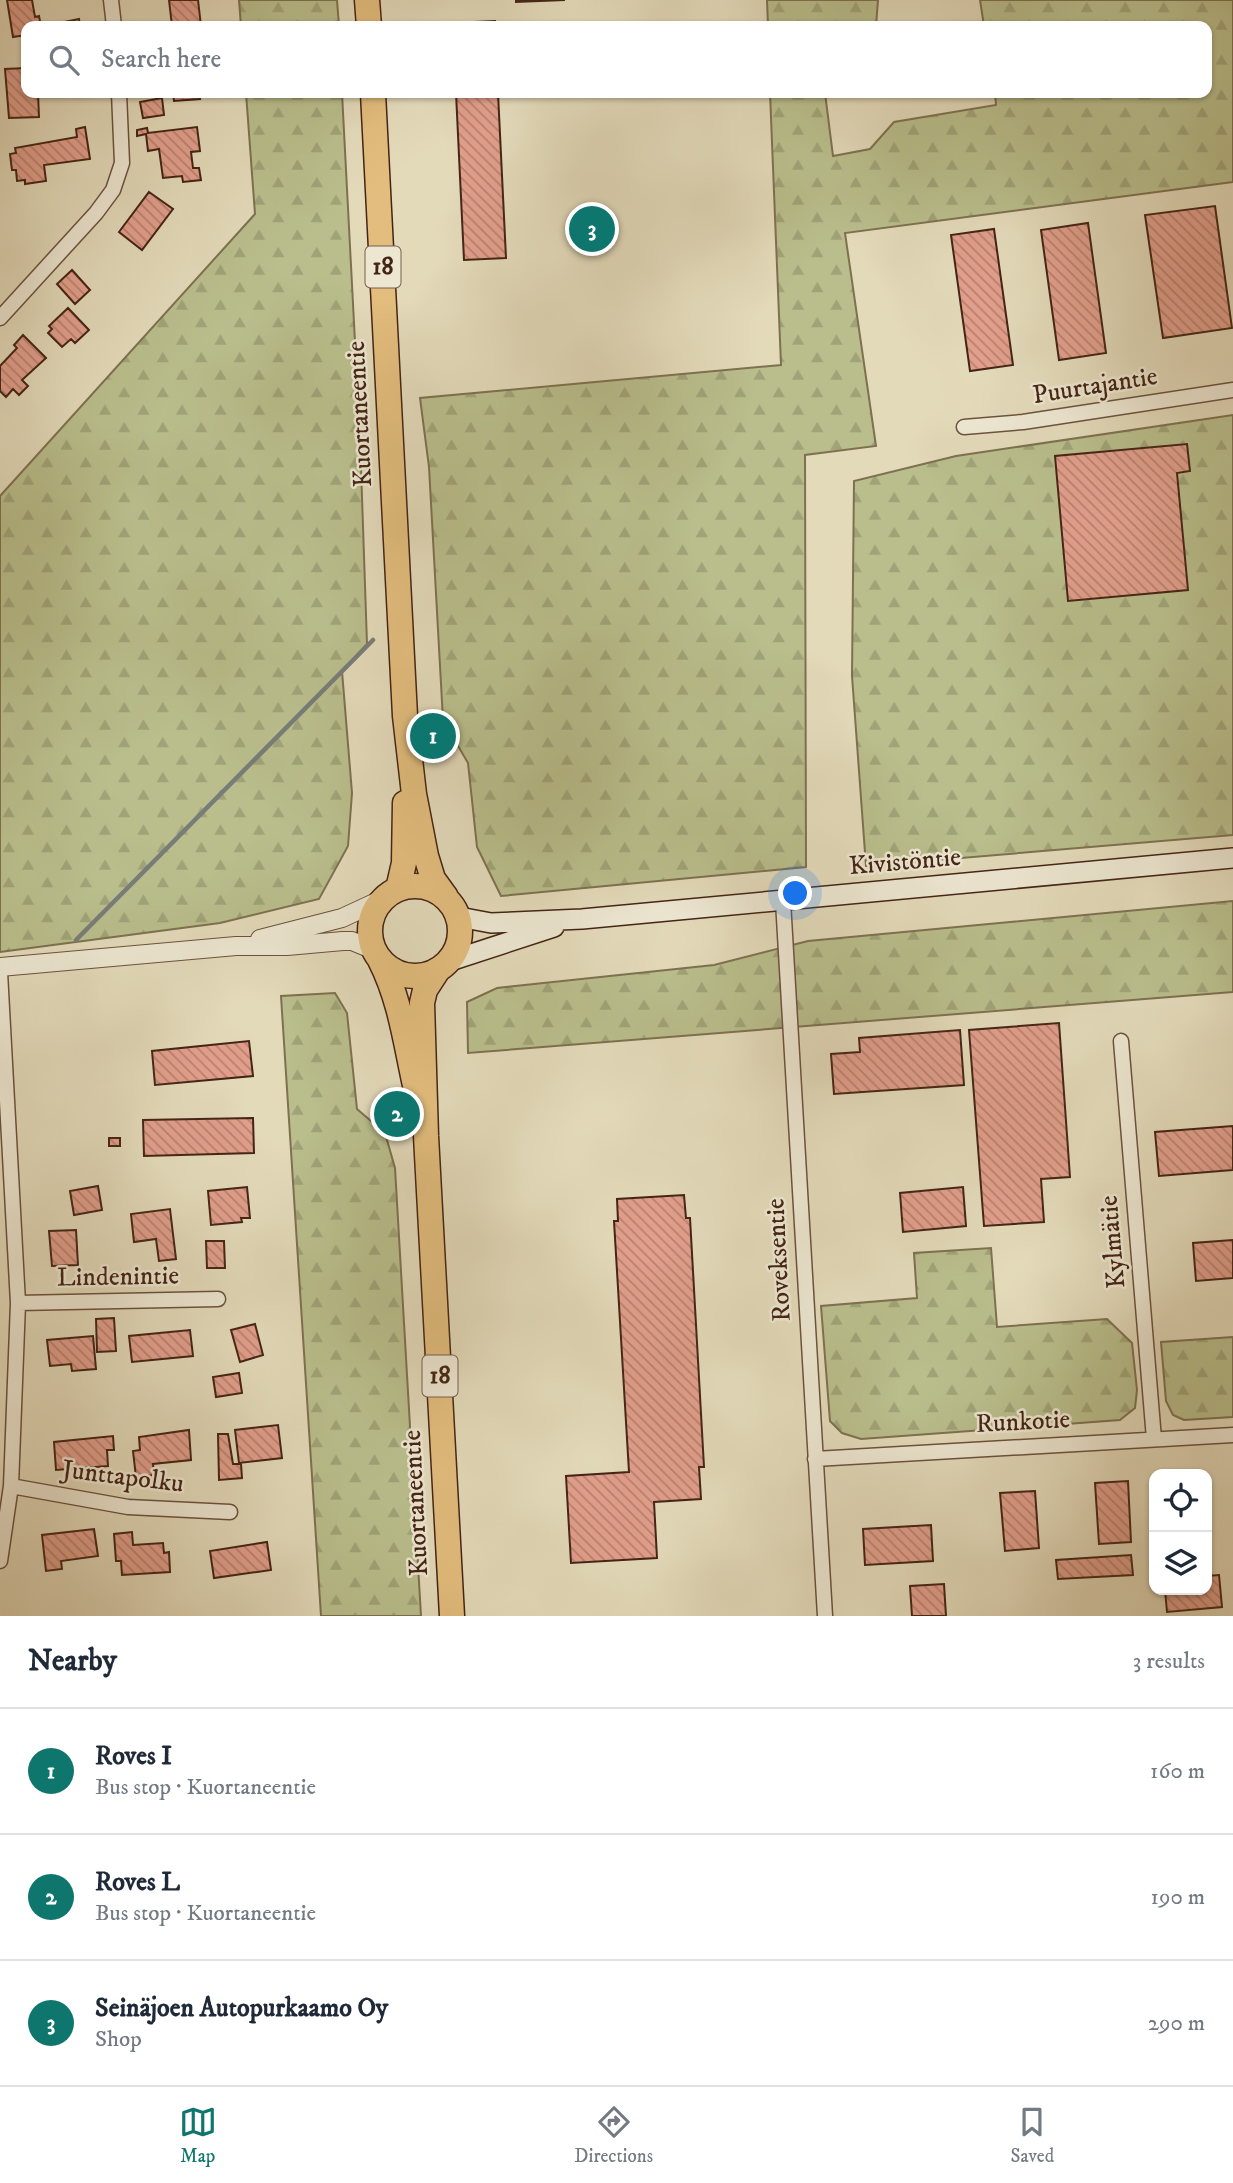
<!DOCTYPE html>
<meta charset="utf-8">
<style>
:root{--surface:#fff;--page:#f6f6f7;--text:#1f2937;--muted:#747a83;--line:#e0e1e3;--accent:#0f766e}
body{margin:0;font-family:"IM FELL DW Pica",serif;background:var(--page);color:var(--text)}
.controls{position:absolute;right:21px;bottom:21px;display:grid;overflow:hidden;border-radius:14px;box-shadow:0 2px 5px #0004}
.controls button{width:63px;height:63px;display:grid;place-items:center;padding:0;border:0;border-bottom:2px solid var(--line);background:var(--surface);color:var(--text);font:35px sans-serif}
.you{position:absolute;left:796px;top:894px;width:24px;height:24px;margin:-18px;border:5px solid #fff;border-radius:50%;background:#1a73e8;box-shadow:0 0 0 10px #1a73e833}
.badge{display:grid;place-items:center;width:46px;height:46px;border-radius:50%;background:var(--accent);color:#fff;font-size:23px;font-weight:700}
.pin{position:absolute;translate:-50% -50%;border:4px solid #fff;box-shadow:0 2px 7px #0006}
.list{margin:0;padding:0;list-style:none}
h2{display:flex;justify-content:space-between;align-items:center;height:91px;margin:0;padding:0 28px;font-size:30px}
h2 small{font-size:23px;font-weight:400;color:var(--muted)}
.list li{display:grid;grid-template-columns:46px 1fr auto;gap:21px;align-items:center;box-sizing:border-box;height:126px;padding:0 28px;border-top:2px solid var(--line)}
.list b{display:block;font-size:26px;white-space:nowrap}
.list p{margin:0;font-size:23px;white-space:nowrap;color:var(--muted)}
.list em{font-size:23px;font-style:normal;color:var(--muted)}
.icon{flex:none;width:38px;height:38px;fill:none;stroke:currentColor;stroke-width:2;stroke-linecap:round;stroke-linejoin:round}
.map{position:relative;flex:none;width:1233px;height:1616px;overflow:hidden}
.search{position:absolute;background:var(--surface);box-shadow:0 2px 5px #0004;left:21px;right:21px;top:21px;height:77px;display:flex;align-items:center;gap:18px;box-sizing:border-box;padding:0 24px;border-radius:14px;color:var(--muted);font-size:26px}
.sheet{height:469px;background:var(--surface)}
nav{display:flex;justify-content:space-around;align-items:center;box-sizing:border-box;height:98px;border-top:2px solid var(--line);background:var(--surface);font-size:19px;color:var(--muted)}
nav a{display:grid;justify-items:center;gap:4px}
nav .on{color:var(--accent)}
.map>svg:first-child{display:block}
.forest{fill:url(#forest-firs);stroke:#7e7150;stroke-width:2}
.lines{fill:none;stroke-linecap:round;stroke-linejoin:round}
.stream{stroke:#787d79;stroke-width:4.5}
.building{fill:url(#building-back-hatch);stroke:#442415;stroke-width:2}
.minor-casing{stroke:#6c523e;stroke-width:17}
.tertiary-casing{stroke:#6c523e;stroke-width:20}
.secondary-casing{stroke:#442415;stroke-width:22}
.trunk-casing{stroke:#442415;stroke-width:27}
.minor{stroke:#ede7d2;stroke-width:14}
.tertiary{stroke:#ede7d2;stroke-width:18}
.secondary{stroke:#ede7d2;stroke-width:19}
.trunk{stroke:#e2bd7d;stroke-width:24}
.labels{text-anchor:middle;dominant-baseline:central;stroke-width:5;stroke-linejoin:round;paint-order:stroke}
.shield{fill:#ede7d2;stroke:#775e4e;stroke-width:2}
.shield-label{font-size:24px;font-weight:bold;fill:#442415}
.street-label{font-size:26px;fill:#442415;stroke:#ede7d2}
</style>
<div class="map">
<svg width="1233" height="1616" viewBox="0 0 1233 1616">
<defs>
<pattern id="forest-firs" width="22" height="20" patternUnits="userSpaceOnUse" patternTransform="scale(1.75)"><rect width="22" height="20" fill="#b9be8c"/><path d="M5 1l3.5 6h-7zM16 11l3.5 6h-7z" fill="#a0a378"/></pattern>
<pattern id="building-back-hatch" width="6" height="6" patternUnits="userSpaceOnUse" patternTransform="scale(1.75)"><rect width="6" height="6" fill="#e29f8c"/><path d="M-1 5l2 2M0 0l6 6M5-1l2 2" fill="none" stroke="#b98171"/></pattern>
</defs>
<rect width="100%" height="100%" fill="#e3daba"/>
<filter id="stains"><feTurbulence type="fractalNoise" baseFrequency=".00286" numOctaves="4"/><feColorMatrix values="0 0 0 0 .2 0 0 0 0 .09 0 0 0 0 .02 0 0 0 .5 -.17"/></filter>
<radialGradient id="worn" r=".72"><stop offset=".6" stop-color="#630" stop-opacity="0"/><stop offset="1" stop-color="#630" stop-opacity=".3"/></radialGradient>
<path class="forest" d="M 239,0 L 337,0 L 339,26 L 241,26 Z
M 767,0 L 878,0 L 876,26 L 768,26 Z
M 980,0 L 1233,0 L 1233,182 L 845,233 L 876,446 L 805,455 L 806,867 L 501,896 L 477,847 L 468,763 L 443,720 L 429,467 L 420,398 L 781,365 L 770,93 L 825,93 L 833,156 L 870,149 L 894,122 L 996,105 L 995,93 L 1207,93 L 1207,26 L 984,26 Z
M 246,93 L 342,93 L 360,438 L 367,644 L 342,671 L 352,793 L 348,846 L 319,899 L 220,923 L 0,952 L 0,496 L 255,214 Z
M 1233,415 L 1233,835 L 866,866 L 852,676 L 854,481 L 956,456 Z
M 1233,901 L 1233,992 L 468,1053 L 467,1002 L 497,988 L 714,965 L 808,941 Z
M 335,993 L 347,1013 L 357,1109 L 385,1133 L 395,1168 L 421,1616 L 321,1616 L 281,996 Z
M 991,1248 L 997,1327 L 1107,1319 L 1132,1343 L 1137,1390 L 1135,1408 L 1120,1420 L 861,1439 L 842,1433 L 830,1421 L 821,1306 L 917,1298 L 914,1253 Z
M 1233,1337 L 1233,1417 L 1184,1420 L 1173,1415 L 1166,1401 L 1161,1342 Z"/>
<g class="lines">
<path class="stream" d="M 76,940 L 373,640"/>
</g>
<path class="building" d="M 7,0 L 32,0 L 35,17 L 39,16 L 41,26 L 26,26 L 26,35 L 13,37 Z
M 169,0 L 198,0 L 201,26 L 172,26 Z
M 516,0 L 565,0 L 516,2 Z
M 79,19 L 80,26 L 59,26 L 59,23 Z
M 495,21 L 495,26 L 453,26 L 453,23 Z
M 26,68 L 26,93 L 38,93 L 39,117 L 9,118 L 5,69 Z
M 173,93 L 199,93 L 200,99 L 174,101 Z
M 456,93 L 498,93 L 506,258 L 464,260 Z
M 162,98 L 164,115 L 143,118 L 140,102 Z
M 85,127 L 90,159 L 44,165 L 46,181 L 25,184 L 25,180 L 17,181 L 16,170 L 12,170 L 10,154 L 16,153 L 15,148 L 77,137 L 76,129 Z
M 197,127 L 200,151 L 191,152 L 193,168 L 199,168 L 201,180 L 183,182 L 182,176 L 163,178 L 159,149 L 148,151 L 146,134 L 137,136 L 137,130 L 147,128 L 148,133 Z
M 149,192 L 173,209 L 142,250 L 119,232 Z
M 1215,206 L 1232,328 L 1163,338 L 1145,215 Z
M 1088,223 L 1106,353 L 1059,360 L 1041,230 Z
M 994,229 L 1013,365 L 970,371 L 951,235 Z
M 72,270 L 90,290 L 75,304 L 57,284 Z
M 68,308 L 89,330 L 75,343 L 71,339 L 62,347 L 48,333 L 52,329 L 49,326 Z
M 23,335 L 46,358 L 22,380 L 28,386 L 19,395 L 13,389 L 6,397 L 0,391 L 0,366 L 17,348 L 14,345 Z
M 1187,444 L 1190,471 L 1177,473 L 1188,590 L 1068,601 L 1055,456 Z
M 1059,1023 L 1070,1177 L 1041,1179 L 1044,1222 L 984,1226 L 969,1030 Z
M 960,1030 L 964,1085 L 834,1094 L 831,1054 L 860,1052 L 859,1038 Z
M 249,1041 L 253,1076 L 155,1085 L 152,1051 Z
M 253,1118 L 254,1153 L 144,1156 L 143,1120 Z
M 1233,1126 L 1233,1170 L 1159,1176 L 1155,1132 Z
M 109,1138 L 120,1138 L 120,1146 L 109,1146 Z
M 98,1186 L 102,1210 L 74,1215 L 70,1191 Z
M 247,1187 L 250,1218 L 241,1218 L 242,1222 L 211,1225 L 208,1191 Z
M 963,1187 L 966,1226 L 903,1232 L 900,1193 Z
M 684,1195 L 686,1218 L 690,1218 L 704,1467 L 699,1467 L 701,1499 L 654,1502 L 657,1558 L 571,1563 L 566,1476 L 629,1472 L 614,1221 L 618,1221 L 617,1199 Z
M 170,1209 L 176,1259 L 159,1261 L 156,1239 L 134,1242 L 131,1214 Z
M 76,1230 L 78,1265 L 52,1266 L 49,1231 Z
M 1233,1240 L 1233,1278 L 1196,1281 L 1193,1243 Z
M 206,1241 L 224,1241 L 225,1268 L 207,1268 Z
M 114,1318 L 116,1351 L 97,1352 L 96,1319 Z
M 255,1324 L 263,1355 L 240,1362 L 231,1330 Z
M 190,1330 L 193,1356 L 132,1362 L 129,1336 Z
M 93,1336 L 96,1369 L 72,1371 L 71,1364 L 50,1366 L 47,1340 Z
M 239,1373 L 242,1393 L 216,1397 L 213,1377 Z
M 278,1425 L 282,1458 L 239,1463 L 235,1430 Z
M 189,1430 L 191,1460 L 153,1464 L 154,1475 L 136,1477 L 133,1451 L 140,1450 L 139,1437 Z
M 218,1434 L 228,1434 L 233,1464 L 241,1464 L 242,1478 L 219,1480 Z
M 113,1436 L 114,1450 L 107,1450 L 108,1466 L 56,1470 L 54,1442 Z
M 1128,1481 L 1131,1542 L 1099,1544 L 1095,1483 Z
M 1035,1491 L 1039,1548 L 1005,1551 L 1000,1493 Z
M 931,1525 L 933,1561 L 865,1565 L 863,1529 Z
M 94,1529 L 98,1556 L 61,1561 L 62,1569 L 46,1571 L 42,1535 Z
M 132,1532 L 133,1545 L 163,1543 L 164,1553 L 169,1552 L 170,1572 L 122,1575 L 121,1561 L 116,1561 L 114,1534 Z
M 267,1542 L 271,1570 L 214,1578 L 210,1551 Z
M 1131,1555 L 1133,1575 L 1058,1579 L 1056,1560 Z
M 1219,1575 L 1222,1607 L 1167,1612 L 1165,1590 L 1207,1590 L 1207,1576 Z
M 944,1584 L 946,1616 L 912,1616 L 910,1586 Z"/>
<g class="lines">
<defs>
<path id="minor" d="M 111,0 L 114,26
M 0,318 L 96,213 L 113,190 L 122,163 L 119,93
M 964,427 L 1023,422 L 1233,390
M 783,901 L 825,1616
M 0,972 L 18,1303 L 11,1486 L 0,1561
M 1121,1041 L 1154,1439
M 18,1303 L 218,1299
M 815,1459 L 1233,1435
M 11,1486 L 128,1507 L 230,1512"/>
<path id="tertiary" d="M 260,939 L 342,918 L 383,899
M 0,967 L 236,946 L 287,946 L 343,941 L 352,941 L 374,950"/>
<path id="secondary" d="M 459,917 L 491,923 L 582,919 L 1233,858
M 450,961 L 554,927"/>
<path id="trunk" d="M 367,0 L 369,26
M 373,93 L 405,716 L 414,794 L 426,856 L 433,879 L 446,897
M370 931a45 45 0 1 1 90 0a45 45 0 1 1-90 0Z
M 398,889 L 404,863 L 405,803
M 380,960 C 401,1001 406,1046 416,1090
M 438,970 L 425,990 L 422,1003 L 426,1136 L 452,1616"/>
</defs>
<use href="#minor" class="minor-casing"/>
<use href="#tertiary" class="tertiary-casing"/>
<use href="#secondary" class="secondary-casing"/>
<use href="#trunk" class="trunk-casing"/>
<use href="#minor" class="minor"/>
<use href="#tertiary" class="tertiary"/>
<use href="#secondary" class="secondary"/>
<use href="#trunk" class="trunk"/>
</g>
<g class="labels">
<g class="shield">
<rect x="365.5" y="246.5" width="35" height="41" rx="5"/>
<rect x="422.5" y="1355.5" width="35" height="41" rx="5"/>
</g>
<g class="shield-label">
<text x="383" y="267">18</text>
<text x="440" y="1376">18</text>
</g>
<g class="street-label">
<text transform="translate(1095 386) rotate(-9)">Puurtajantie</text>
<text transform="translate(360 414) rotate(-93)">Kuortaneentie</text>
<text transform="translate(905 862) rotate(-5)">Kivistöntie</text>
<text transform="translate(1113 1242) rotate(-95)">Kylmätie</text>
<text transform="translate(779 1260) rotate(-93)">Roveksentie</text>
<text transform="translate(118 1277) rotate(-1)">Lindenintie</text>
<text transform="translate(1023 1422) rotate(-3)">Runkotie</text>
<text transform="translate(123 1477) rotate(7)">Junttapolku</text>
<text transform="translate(416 1503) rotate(-93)">Kuortaneentie</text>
</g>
</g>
<rect width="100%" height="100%" filter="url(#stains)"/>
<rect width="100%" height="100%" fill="url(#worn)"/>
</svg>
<div class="controls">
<button><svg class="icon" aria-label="locate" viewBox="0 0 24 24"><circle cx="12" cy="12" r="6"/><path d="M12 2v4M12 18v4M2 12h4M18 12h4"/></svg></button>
<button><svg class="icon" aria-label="layers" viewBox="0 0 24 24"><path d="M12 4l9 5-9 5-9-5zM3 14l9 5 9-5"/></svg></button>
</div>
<div class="you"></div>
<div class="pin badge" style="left:433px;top:736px">1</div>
<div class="pin badge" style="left:397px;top:1114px">2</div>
<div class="pin badge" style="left:592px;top:229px">3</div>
<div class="search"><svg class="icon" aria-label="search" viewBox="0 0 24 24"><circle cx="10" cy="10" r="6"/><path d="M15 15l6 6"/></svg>Search here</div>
</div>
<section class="sheet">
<h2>Nearby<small>3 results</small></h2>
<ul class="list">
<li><span class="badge">1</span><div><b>Roves I</b><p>Bus stop · Kuortaneentie</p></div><em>160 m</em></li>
<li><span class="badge">2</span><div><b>Roves L</b><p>Bus stop · Kuortaneentie</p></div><em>190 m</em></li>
<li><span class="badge">3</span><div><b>Seinäjoen Autopurkaamo Oy</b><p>Shop</p></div><em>290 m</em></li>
</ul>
</section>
<nav>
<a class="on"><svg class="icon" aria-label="map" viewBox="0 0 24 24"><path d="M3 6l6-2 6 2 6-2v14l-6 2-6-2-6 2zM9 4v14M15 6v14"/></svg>Map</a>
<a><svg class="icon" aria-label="directions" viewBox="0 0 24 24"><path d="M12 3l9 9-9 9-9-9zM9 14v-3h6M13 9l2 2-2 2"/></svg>Directions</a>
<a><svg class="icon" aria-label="saved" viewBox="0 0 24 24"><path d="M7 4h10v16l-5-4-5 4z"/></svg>Saved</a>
</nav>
